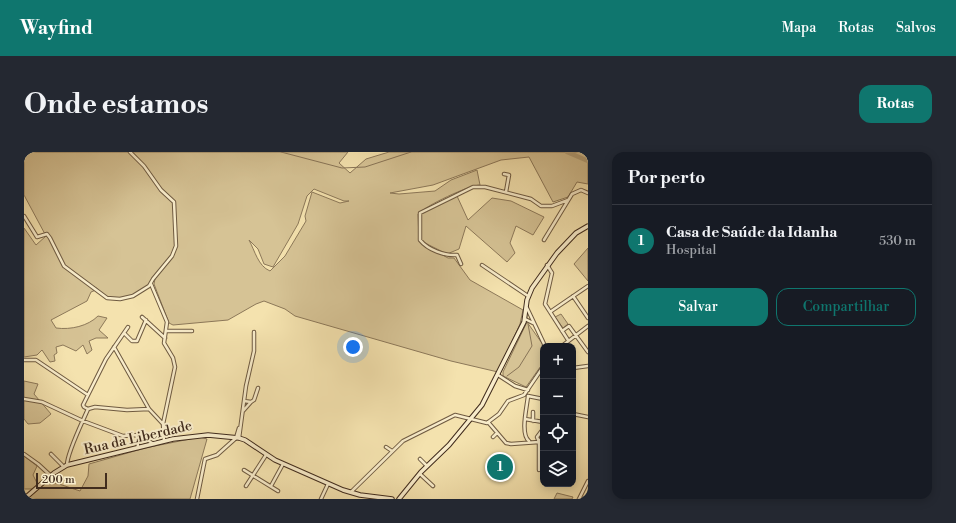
<!DOCTYPE html>
<html lang="pt">
<meta charset="utf-8">
<style>
:root{--surface:#171b24;--page:#242831;--text:#f1f3f6;--muted:#9ea1a6;--line:#363941;--accent:#0f766e}
body{margin:0;font-family:"Libre Bodoni",serif;background:var(--page);color:var(--text)}
.controls{position:absolute;right:12px;bottom:12px;display:grid;overflow:hidden;border-radius:8px;box-shadow:0 2px 10px #0003}
.controls button{width:36px;height:36px;display:grid;place-items:center;padding:0;border:0;border-bottom:1px solid var(--line);background:var(--surface);color:var(--text);font:20px sans-serif}
.scale{position:absolute;left:12px;bottom:10px;width:71px;box-sizing:border-box;padding-left:4px;border:2px solid #412c1d;border-top:0;font-size:11px;line-height:14px;white-space:nowrap;color:#412c1d;-webkit-text-stroke:3px #f8ecca;paint-order:stroke}
.you{position:absolute;left:329px;top:195px;width:14px;height:14px;margin:-10px;border:3px solid #fff;border-radius:50%;background:#1a73e8;box-shadow:0 0 0 6px #1a73e833}
.badge{display:grid;place-items:center;width:26px;height:26px;border-radius:50%;background:var(--accent);color:#fff;font-size:13px;font-weight:700}
.pin{position:absolute;translate:-50% -50%;border:2px solid #fff;box-shadow:0 1px 4px #0006}
.list{margin:0;padding:0;list-style:none}
h2{display:flex;justify-content:space-between;align-items:center;height:52px;margin:0;padding:0 16px;font-size:17px}
h2 small{font-size:13px;font-weight:400;color:var(--muted)}
.list li{display:grid;grid-template-columns:26px 1fr auto;gap:12px;align-items:center;box-sizing:border-box;height:72px;padding:0 16px;border-top:1px solid var(--line)}
.list b{display:block;font-size:15px;white-space:nowrap}
.list p{margin:0;font-size:13px;white-space:nowrap;color:var(--muted)}
.list em{font-size:13px;font-style:normal;color:var(--muted)}
.actions{display:flex;gap:8px;padding:12px 16px}
.actions a{flex:1;padding:9px 0;border:1px solid var(--accent);border-radius:12px;text-align:center;font-size:14px;color:var(--accent)}
.actions .main{background:var(--accent);color:#fff}
.icon{flex:none;width:22px;height:22px;fill:none;stroke:currentColor;stroke-width:2;stroke-linecap:round;stroke-linejoin:round}
.map{position:relative;flex:none;width:564px;height:347px;overflow:hidden;border-radius:12px}
header{display:flex;align-items:center;gap:24px;box-sizing:border-box;height:56px;padding:0 20px;background:var(--accent);color:#fff}
header strong{font-size:19px}
nav{display:flex;gap:22px;margin-inline-start:auto;font-size:14px}
.intro{display:flex;align-items:center;justify-content:space-between;box-sizing:border-box;height:96px;padding:0 24px}
h1{margin:0;font-size:28px}
.button{padding:10px 18px;border-radius:12px;background:var(--accent);color:#fff;font-size:14px;font-weight:700}
main{display:flex;gap:24px;padding:0 24px}
aside{flex:1;background:var(--surface);border-radius:12px;box-shadow:0 2px 10px #0003}
.map>svg:first-child{display:block}
.green{fill:#d6c395;stroke:#8c7859;fill-rule:evenodd}
.lines{fill:none;stroke-linecap:round;stroke-linejoin:round}
.stream{stroke:#887457;stroke-width:1}
.river{stroke:#b7a47d;stroke-width:4.5}
.street-casing{stroke:#6e5a41;stroke-width:4.5}
.secondary-casing{stroke:#412c1d;stroke-width:5.5}
.street{stroke:#f8ecca;stroke-width:2.5}
.secondary{stroke:#f8ecca;stroke-width:3.5}
.labels{text-anchor:middle;dominant-baseline:central;stroke-width:4;stroke-linejoin:round;paint-order:stroke}
.street-label{font-size:14px;fill:#412c1d;stroke:#f8ecca}
</style>
<header>
<strong>Wayfind</strong>
<nav><a>Mapa</a><a>Rotas</a><a>Salvos</a></nav>
</header>
<div class="intro"><h1>Onde estamos</h1><a class="button">Rotas</a></div>
<main>
<div class="map">
<svg width="564" height="347" viewBox="0 0 564 347">
<rect width="100%" height="100%" fill="#f4e2ae"/>
<filter id="stains"><feTurbulence type="fractalNoise" baseFrequency=".005" numOctaves="4"/><feColorMatrix values="0 0 0 0 .2 0 0 0 0 .09 0 0 0 0 .02 0 0 0 .5 -.17"/></filter>
<radialGradient id="worn" r=".72"><stop offset=".6" stop-color="#630" stop-opacity="0"/><stop offset="1" stop-color="#630" stop-opacity=".3"/></radialGradient>
<path class="green" d="M 0,0 L 324,0 L 315,11 L 326,21 L 342,7 L 365,0 L 564,0 L 564,32 L 553,30 L 544,45 L 529,50 L 505,5 L 477,8 L 409,33 L 366,41 L 375,42 L 411,39 L 427,28 L 453,18 L 456,33 C 445,33 401,54 394,62 L 395,89 L 398,92 L 424,106 L 430,106 L 446,128 L 499,158 L 496,172 L 474,220 L 427,209 L 271,164 L 261,157 L 240,149 L 232,152 L 204,168 L 149,173 L 145,171 L 130,132 L 131,127 L 129,125 C 127,127 128,130 125,132 C 117,142 94,152 82,145 C 77,142 75,136 70,135 L 72,138 L 67,140 L 63,149 L 27,168 L 32,176 C 47,178 64,174 74,164 L 83,166 L 75,178 L 84,186 L 72,186 L 65,189 L 68,198 L 63,202 L 59,193 L 52,199 L 39,193 L 32,195 L 33,201 L 30,203 L 31,209 L 26,210 L 18,198 L 13,203 L 0,205 L 0,76 L 12,93 L 22,84 L 0,43 ZM 290,37 L 320,49 L 325,49 L 316,51 L 288,40 L 281,64 L 282,69 L 261,104 L 246,119 C 234,114 231,99 225,88 L 234,97 L 240,112 L 249,115 L 274,72 L 283,44 Z
M 433,44 L 444,68 L 468,46 L 487,49 L 520,65 L 509,83 L 492,74 L 486,91 L 491,101 L 483,110 L 442,74 L 435,97 L 423,102 L 397,89 L 397,62 Z
M 564,96 L 564,129 L 550,112 Z
M 537,162 L 544,172 L 539,176 L 531,165 Z
M 503,170 L 520,194 L 519,211 L 502,235 L 479,224 L 479,220 Z
M 0,229 L 14,232 L 10,242 L 27,262 L 16,271 L 4,272 L 0,267 Z
M 176,285 L 183,287 L 166,347 L 3,347 L 22,331 L 32,331 L 56,339 L 64,324 L 65,312 L 121,296 Z
M 0,304 L 13,314 L 9,323 L 14,333 L 8,337 L 0,337 Z
M 533,341 L 549,345 L 548,347 L 530,347 Z"/>
<g class="lines">
<path class="stream" d="M 257,0 L 318,16 L 341,15 L 387,0
M 483,224 L 495,215 L 508,194 L 504,172"/>
<path class="river" d="M 543,0 L 564,9"/>
<defs>
<path id="street" d="M 480,22 L 485,23 L 482,40
M 0,64 L 13,85 L 23,82 L 26,86 L 40,114 L 83,146 L 96,147 L 109,144 L 125,134 L 129,127 L 148,104 L 152,94 L 150,50 L 137,38 L 120,14 L 106,0
M 520,88 L 548,42 L 557,38 L 564,41
M 437,112 L 433,103 C 421,104 404,98 396,88 L 396,61 L 449,35 L 461,35 L 507,47 L 517,54 L 528,54 L 544,48
M 458,113 L 504,144
M 523,113 L 528,121 L 521,152 L 544,188
M 127,132 L 143,170 L 140,191 L 149,206 L 151,215 L 139,272 L 140,289
M 549,144 L 564,166
M 503,156 L 521,194
M 526,160 L 564,134
M 118,165 L 141,186
M 501,167 L 509,171
M 142,179 L 168,179
M 538,179 L 545,174 L 564,200
M 100,181 L 108,189 L 113,189 L 122,168
M 538,194 L 564,174
M 90,195 L 125,257 L 139,272
M 0,208 L 12,208 L 64,243
M 549,216 L 564,214
M 474,223 L 491,234 L 504,238
M 504,244 C 503,255 496,282 505,289
M 504,244 L 519,247
M 0,247 L 18,250 L 59,269 L 99,284 L 114,283 L 130,292
M 227,250 L 230,248 L 234,236
M 64,257 L 71,255 L 103,258 L 125,257
M 219,259 L 227,250 L 220,249
M 509,260 L 509,269
M 549,262 L 564,265
M 501,267 L 519,270
M 464,270 L 482,291 L 487,292 L 515,290
M 113,283 L 114,296
M 469,285 L 473,281
M 215,286 L 222,234 L 230,199 L 230,180
M 515,290 L 519,284
M 362,295 L 368,299
M 0,302 L 14,312 L 27,324
M 27,302 L 40,315
M 396,307 L 403,314
M 43,313 C 43,301 58,271 64,257 L 60,255 L 59,253 L 82,207 L 104,175
M 220,318 L 254,339
M 515,318 L 515,290 L 513,285 L 519,277
M 396,322 L 409,334
M 222,334 L 242,303
M 247,334 L 259,312
M 327,340 L 379,289 L 431,263 L 463,271 L 475,262 L 484,249 L 500,243 L 519,215
M 173,347 L 181,307 L 193,303 L 212,286 L 215,276
M 297,347 L 304,332
M 555,347 L 564,329"/>
<path id="secondary" d="M 0,347 L 30,321 L 43,313 L 149,287 L 184,283 L 215,286 L 221,288 L 251,308 L 319,338 L 336,343 L 368,347
M 375,347 L 397,320 L 425,293 L 458,253 L 500,170 L 503,148 L 508,136 L 533,101 L 552,81 L 564,74"/>
</defs>
<use href="#street" class="street-casing"/>
<use href="#secondary" class="secondary-casing"/>
<use href="#street" class="street"/>
<use href="#secondary" class="secondary"/>
</g>
<g class="labels">
<g class="street-label">
<text transform="translate(114 286) rotate(-13)">Rua da Liberdade</text>
</g>
</g>
<rect width="100%" height="100%" filter="url(#stains)"/>
<rect width="100%" height="100%" fill="url(#worn)"/>
</svg>
<div class="controls">
<button>+</button>
<button>−</button>
<button><svg class="icon" aria-label="locate" viewBox="0 0 24 24"><circle cx="12" cy="12" r="6"/><path d="M12 2v4M12 18v4M2 12h4M18 12h4"/></svg></button>
<button><svg class="icon" aria-label="layers" viewBox="0 0 24 24"><path d="M12 4l9 5-9 5-9-5zM3 14l9 5 9-5"/></svg></button>
</div>
<div class="scale">200 m</div>
<div class="you"></div>
<div class="pin badge" style="left:476px;top:315px">1</div>
</div>
<aside>
<h2>Por perto<small></small></h2>
<ul class="list">
<li><span class="badge">1</span><div><b>Casa de Saúde da Idanha</b><p>Hospital</p></div><em>530 m</em></li>
</ul>
<div class="actions"><a class="main">Salvar</a><a>Compartilhar</a></div>
</aside>
</main>
